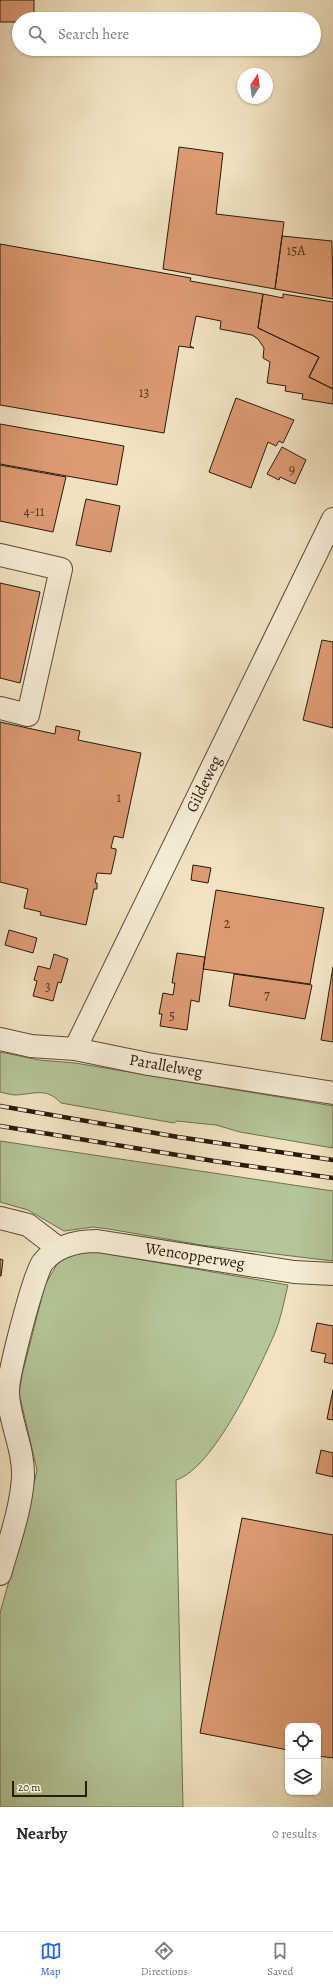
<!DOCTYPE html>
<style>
:root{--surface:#fff;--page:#f7f7f7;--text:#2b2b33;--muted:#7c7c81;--line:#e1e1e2;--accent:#2563eb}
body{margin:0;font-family:Alegreya,serif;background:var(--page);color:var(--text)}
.controls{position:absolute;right:12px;bottom:12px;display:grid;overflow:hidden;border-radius:8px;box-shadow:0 1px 3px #0004}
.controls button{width:36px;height:36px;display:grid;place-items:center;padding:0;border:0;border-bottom:1px solid var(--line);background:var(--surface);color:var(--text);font:20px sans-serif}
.compass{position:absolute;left:237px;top:68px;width:36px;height:36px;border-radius:50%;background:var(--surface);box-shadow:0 1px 3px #0004;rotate:13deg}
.scale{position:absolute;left:12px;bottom:10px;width:75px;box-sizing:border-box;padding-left:4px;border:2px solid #291a0a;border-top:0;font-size:11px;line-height:14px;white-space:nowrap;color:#291a0a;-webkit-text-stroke:3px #f6edd7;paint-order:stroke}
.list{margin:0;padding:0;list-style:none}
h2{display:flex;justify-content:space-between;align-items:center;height:52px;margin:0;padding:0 16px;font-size:17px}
h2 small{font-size:13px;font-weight:400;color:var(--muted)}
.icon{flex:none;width:22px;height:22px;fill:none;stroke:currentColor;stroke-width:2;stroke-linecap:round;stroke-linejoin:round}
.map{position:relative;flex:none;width:333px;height:1807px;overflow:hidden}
.search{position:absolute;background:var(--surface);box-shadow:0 1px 3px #0004;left:12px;right:12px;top:12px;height:44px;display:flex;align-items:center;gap:10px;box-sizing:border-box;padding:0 14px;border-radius:22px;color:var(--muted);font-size:15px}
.sheet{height:124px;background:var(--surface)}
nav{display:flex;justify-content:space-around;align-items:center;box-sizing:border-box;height:56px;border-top:1px solid var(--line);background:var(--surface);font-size:11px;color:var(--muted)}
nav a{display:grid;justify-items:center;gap:2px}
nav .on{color:var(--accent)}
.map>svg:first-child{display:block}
.green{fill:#b4c597;stroke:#6e7050}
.building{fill:#dc9a73;stroke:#291a0a}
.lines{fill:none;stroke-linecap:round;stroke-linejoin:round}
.minor-casing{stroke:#5b4c38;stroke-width:24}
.minor{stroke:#f6edd7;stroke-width:22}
.rail-casing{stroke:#291a0a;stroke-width:4.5}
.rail{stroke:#f6edd7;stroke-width:3;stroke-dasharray:9;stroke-linecap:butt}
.labels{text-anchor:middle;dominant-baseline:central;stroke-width:3.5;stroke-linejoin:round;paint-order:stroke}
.number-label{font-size:14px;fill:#563a24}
.street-label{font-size:16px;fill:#291a0a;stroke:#f6edd7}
</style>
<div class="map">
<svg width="333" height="1807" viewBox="0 0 333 1807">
<rect width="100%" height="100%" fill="#f1e3c1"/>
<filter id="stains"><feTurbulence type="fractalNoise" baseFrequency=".005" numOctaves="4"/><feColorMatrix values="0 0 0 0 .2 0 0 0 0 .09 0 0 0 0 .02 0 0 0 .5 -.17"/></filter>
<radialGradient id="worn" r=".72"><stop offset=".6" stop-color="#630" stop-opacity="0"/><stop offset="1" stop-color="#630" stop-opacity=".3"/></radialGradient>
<path class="green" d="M 0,1052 L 39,1060 L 75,1063 L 333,1106 L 333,1148 L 240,1132 L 216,1125 L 177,1121 L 174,1123 L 61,1103 C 46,1087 35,1094 16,1095 C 11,1095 5,1093 0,1092 Z
M 0,1141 L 333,1191 L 333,1261 L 201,1245 L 109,1229 L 93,1227 L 64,1231 L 28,1210 L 0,1202 Z
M 91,1251 L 288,1285 C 284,1301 281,1319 274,1335 C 258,1371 214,1468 176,1480 L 183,1807 L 0,1807 L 0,1613 L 24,1527 L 37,1470 L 19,1393 L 22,1375 L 45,1285 L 60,1259 Z"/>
<path class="building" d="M 0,0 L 34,0 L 34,19 L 19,19 L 19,22 L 0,22 Z
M 179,147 L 223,153 L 216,214 L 284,222 L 275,289 L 163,269 Z
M 282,236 L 332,241 L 333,299 L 275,289 Z
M 0,244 L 191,278 L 190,281 L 263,294 L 258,328 L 319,357 L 309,377 L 333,389 L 333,404 L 302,399 L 303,394 L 285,391 L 286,386 L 267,383 L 270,362 L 263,358 L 264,348 L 258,339 L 252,335 L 220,329 L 221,321 L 196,316 L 190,346 L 194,348 L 179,346 L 164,433 L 0,405 Z
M 263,294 L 283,298 L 283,294 L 333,302 L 333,389 L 309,377 L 319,357 L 258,328 Z
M 236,398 L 294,420 L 283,443 L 279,441 L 276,446 L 268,442 L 251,488 L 209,472 Z
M 0,424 L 124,446 L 117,485 L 0,464 Z
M 282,447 L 306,460 L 295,484 L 280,477 L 279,480 L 267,474 Z
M 0,465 L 66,477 L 53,532 L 0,521 Z
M 86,499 L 120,506 L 111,552 L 76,545 Z
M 0,583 L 40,592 L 20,683 L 0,678 Z
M 322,640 L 333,642 L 333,728 L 303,720 Z
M 0,722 L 55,734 L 56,726 L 80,731 L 78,740 L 141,753 L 123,838 L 114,836 L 111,848 L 116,849 L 116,852 L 111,874 L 97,873 L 95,883 L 97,883 L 97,889 L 94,889 L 86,925 L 40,915 L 41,912 L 24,908 L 28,889 L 0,882 Z
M 193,865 L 211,868 L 208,883 L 191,880 Z
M 216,890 L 324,908 L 310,984 L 203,969 Z
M 9,930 L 37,938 L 33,953 L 5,945 Z
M 177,953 L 205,957 L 199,1002 L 191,1000 L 187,1030 L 160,1026 L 162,1014 L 159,1014 L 163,993 L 173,995 L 175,983 L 172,983 Z
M 54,954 L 68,959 L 61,983 L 58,982 L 53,1001 L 33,996 L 37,981 L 34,980 L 38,966 L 50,969 Z
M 333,967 L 333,1042 L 321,1040 Z
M 234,974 L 312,985 L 305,1019 L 229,1006 Z
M 0,1259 L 3,1260 L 1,1276 L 0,1276 Z
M 317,1323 L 333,1326 L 333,1364 L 324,1362 L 326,1354 L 311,1351 Z
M 333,1390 L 333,1420 L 327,1419 Z
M 321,1450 L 333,1453 L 333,1477 L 316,1473 Z
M 242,1518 L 333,1535 L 333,1758 L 318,1756 L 318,1726 L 288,1726 L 288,1750 L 200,1733 Z"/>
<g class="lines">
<defs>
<path id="minor" d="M 0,555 L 61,569 L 28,715 L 0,708
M 0,1039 L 31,1046 L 75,1049 L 148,1064 L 333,1093
M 75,1049 L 333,519
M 0,1218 L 28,1225 L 58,1248
M 0,1574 C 9,1542 21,1510 23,1477 C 24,1448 9,1421 8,1393 C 7,1377 34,1273 43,1262 C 57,1245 77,1241 97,1241 L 294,1272 L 333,1274"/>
</defs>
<use href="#minor" class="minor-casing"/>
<use href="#minor" class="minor"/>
<defs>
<path id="rail" d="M 0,1106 L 178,1137 L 333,1160
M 0,1126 L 214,1161 L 333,1178"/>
</defs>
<use href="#rail" class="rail-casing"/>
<use href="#rail" class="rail"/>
</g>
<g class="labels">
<g class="number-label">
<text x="296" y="250">15A</text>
<text x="144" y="392">13</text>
<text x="292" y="469">9</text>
<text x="34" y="511">4-11</text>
<text x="119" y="797">1</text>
<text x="227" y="923">2</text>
<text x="48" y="986">3</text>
<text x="267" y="995">7</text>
<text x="172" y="1015">5</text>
</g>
<g class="street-label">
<text transform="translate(204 784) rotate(-64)">Gildeweg</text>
<text transform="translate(166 1066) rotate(10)">Parallelweg</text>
<text transform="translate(195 1256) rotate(9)">Wencopperweg</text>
</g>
</g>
<rect width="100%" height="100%" filter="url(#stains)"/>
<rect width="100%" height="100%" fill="url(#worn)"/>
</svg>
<div class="controls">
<button><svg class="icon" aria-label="locate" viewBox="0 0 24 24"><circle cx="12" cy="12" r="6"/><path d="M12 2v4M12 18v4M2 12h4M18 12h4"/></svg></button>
<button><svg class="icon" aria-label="layers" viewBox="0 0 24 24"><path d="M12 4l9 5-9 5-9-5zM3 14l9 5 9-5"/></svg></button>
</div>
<svg class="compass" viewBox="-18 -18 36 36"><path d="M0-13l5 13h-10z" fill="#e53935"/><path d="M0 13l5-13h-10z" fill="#7c7c81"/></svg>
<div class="scale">20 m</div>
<div class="search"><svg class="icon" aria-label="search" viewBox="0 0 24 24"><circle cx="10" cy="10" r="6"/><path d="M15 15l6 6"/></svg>Search here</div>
</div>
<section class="sheet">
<h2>Nearby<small>0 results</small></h2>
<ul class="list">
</ul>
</section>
<nav>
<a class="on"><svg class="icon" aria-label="map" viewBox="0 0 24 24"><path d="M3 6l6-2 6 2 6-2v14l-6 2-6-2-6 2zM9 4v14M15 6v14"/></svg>Map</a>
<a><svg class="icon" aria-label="directions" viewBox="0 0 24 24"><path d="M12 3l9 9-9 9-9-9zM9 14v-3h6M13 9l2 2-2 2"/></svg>Directions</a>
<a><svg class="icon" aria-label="saved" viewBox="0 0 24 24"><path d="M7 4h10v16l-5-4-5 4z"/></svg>Saved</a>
</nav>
